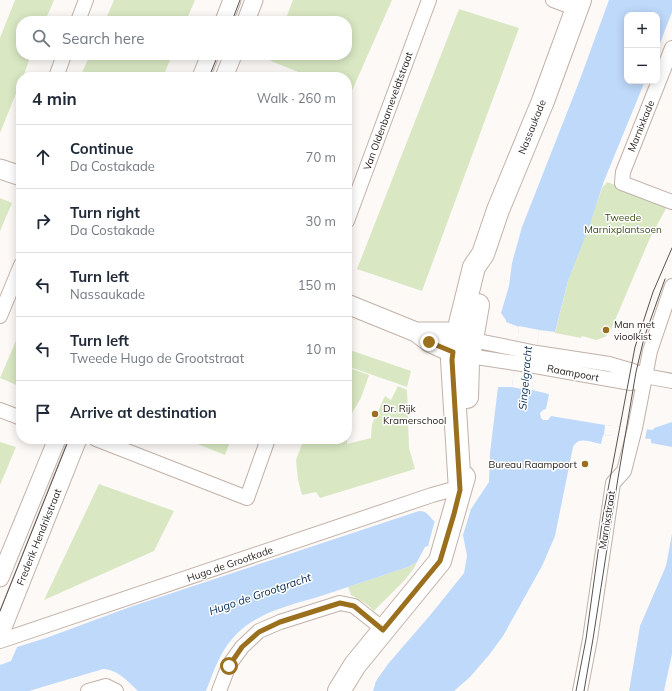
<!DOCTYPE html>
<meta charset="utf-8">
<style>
:root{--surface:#fff;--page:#f2f2f3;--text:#1f2937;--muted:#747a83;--line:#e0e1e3}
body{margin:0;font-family:Mulish,sans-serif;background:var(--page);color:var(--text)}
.controls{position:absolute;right:12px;top:12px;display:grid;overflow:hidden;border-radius:8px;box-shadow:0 2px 10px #0003}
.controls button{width:36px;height:36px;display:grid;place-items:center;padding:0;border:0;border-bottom:1px solid var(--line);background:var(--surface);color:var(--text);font:20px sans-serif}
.stop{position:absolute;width:12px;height:12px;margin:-9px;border:3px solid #9a6f1d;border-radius:50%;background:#fff}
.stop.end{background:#9a6f1d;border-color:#fff;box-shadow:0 1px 4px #0008}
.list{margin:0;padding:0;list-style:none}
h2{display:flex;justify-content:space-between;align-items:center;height:52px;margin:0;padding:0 16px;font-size:17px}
h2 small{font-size:13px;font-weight:400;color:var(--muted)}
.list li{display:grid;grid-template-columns:26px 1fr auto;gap:12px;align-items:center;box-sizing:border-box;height:64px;padding:0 16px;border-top:1px solid var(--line)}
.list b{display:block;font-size:15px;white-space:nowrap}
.list p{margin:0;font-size:13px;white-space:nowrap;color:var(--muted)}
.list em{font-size:13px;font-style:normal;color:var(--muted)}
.icon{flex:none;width:22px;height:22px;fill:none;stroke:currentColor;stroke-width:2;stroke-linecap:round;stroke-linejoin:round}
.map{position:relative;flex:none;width:672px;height:691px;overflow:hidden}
.search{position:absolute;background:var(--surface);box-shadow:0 2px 10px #0003;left:16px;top:16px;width:336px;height:44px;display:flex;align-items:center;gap:10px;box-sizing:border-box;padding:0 14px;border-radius:16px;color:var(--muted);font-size:15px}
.panel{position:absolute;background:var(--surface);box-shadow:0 2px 10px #0003;left:16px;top:72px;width:336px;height:372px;border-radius:16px}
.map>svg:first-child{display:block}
.green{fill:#d9e8c3}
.water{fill:#bfd9fa}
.pier{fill:#fcf9f7}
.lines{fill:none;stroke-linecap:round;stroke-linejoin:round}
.minor-casing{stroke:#c2b1a8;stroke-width:16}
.tertiary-casing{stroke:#c2b1a8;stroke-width:19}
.secondary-casing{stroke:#c2b1a8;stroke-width:21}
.primary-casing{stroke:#c2b1a8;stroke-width:24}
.minor{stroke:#fff;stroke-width:14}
.tertiary{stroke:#fff;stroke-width:17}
.secondary{stroke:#fff;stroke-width:19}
.primary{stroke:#fff;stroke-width:22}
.tram{stroke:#595350;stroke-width:1}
.route{stroke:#9a6f1d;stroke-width:5}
.poi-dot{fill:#9a6f1d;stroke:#fff;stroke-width:1.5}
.labels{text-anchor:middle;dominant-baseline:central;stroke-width:3;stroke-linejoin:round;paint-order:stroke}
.street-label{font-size:10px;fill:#241d1a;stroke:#fff}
.park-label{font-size:10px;fill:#3a4d14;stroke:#fff}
.poi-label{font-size:10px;fill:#241d1a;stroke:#fff;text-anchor:start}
.water-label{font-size:11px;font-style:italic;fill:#052a52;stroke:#fff}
</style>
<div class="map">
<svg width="672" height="691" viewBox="0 0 672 691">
<rect width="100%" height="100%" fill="#fcf9f7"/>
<path class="green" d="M 15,0 L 54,0 L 45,21 L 21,21 L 21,55 L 31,55 L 23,77 L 21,77 L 21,81 L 0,133 L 0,38 Z
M 114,0 L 195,0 L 186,21 L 105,21 Z
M 293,0 L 392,0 L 351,93 L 347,91 L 347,77 L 311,77 L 271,61 L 273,55 L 347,55 L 347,21 L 285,21 Z
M 459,9 L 519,28 L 422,291 L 357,269 Z
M 90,55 L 172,55 L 163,77 L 80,77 Z
M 607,182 L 668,205 L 650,238 L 610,332 L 605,337 L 596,340 L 582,336 L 581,338 L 555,333 L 568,281 L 603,186 L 605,185 Z
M 0,198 L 12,203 L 0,231 Z
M 21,329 L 21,387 L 0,378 Z
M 347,349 L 411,371 L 407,387 L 347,366 Z
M 347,367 L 369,375 L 361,398 L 353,411 L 348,427 L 347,444 L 371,438 L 372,424 L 385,396 L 391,400 L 398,386 L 407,390 L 409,448 L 415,469 L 320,498 L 316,492 L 302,495 L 298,480 L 296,460 L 304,439 L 347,439 Z
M 185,439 L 231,439 L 225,455 Z
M 0,442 L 16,447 L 0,485 Z
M 99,484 L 174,511 L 154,551 L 44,600 Z
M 417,562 C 411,577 386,598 374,611 L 365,603 L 351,595 L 348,587 L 408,567 Z"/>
<path class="water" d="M 609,0 L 672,0 L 672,12 L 657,51 L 657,15 L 627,15 L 627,81 L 645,81 L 604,181 L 590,224 L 568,281 L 555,332 L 539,330 L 532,390 L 549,394 L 546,409 L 543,410 L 540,413 L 541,418 L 543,420 L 548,420 L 551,416 L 605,425 L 653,430 L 654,428 L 672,422 L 672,447 L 651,443 L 651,439 L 603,435 L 601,444 C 590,442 579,436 573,447 L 555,536 L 542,566 L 503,636 L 489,655 L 470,677 L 454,691 L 373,691 L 376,681 L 388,664 L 432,613 L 464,573 L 467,556 L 463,535 L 425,547 L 417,562 L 408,567 C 380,576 352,586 324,595 C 292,605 254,612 232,639 C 219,654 213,673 206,691 L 138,691 C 127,681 119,670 103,669 L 29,691 L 0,691 L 0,665 L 11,661 L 17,647 L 46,638 L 130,607 L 419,511 C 427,511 429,516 434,521 L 471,509 L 489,482 L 490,453 L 498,387 L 512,387 L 519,327 L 506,322 L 506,320 L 501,313 L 509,286 L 512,263 L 522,227 L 579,82 Z
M 672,534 L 672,654 L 664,691 L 629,691 L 640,626 L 666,566 Z"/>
<path class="pier" d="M 519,326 L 539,330 L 532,391 L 512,387 Z
M 605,425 L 647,429 L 645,439 L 604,435 Z
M 471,509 L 463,535 L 428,546 L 435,520 Z"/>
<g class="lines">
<defs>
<path id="minor" d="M 553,0 L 577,9
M 78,21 L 86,0
M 672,48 L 623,172 L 622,183 L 672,202
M 56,77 L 64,55
M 347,221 L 429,0
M 0,316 L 21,265
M 473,340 L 537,353 L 609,364 L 633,371 L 645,376 L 672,381
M 469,356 L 535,366 L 631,383 L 645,376
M 0,410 L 21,418
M 96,439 L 247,498 L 268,439
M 0,641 L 432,495 L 450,490 L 460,490
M 88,691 L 106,686 L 116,691
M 219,691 L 229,665 L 242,647 L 259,631 L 280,622 L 340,603 L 354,606 L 383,629
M 580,691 L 590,639 L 613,483 L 624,471 L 635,428 L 650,351 L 672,286"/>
<path id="tertiary" d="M 224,21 L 232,0
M 246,21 L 254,0
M 201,77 L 210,55
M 224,77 L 233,55
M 0,578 L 57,439
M 0,635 L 78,439"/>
<path id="secondary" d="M 0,169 L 21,176
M 347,304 L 416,332 L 429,342 L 444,349 L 468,355
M 416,332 L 447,332 L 472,339"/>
<path id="primary" d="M 467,397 L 468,363 L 478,305
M 460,490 L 452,360 L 453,352 L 474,267 L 483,254 L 498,210 L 543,101 L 580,0
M 339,691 L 355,665 L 440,561 L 464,477"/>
</defs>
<use href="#minor" class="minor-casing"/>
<use href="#tertiary" class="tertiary-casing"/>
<use href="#secondary" class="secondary-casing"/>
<use href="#primary" class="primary-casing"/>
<use href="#minor" class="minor"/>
<use href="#tertiary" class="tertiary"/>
<use href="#secondary" class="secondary"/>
<use href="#primary" class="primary"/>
<path class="tram" d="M 232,21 L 240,0
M 209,77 L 218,55
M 0,611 L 69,439
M 576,691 L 586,639 L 603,516 L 635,347 L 653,292 L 672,248
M 584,691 L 593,639 L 618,478 L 636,372 L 644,338 L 665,279"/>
</g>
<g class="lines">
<path class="route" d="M 229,666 L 242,647 L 259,632 L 280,622 L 340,603 L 354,606 L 383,630 L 440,561 L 454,514 L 460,490 L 452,360 L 453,352 L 429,342"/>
</g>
<g class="poi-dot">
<circle cx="606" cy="330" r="4"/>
<circle cx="375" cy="414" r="4"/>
<circle cx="585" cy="464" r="4"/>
</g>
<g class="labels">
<g class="street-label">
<text transform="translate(388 111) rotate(-70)">Van Oldenbarneveldtstraat</text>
<text transform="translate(641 126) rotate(-68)">Marnixkade</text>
<text transform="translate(532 127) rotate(-68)">Nassaukade</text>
<text transform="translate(573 373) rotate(11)">Raampoort</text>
<text transform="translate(607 520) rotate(-81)">Marnixstraat</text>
<text transform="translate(39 537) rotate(-68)">Frederik Hendrikstraat</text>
<text transform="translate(230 564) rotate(-19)">Hugo de Grootkade</text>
</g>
<g class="park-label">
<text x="623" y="217">Tweede<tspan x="623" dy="12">Marnixplantsoen</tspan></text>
</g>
<g class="poi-label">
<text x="614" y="324">Man met<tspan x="614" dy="12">vioolkist</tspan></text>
<text x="383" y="408">Dr. Rijk<tspan x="383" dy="12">Kramerschool</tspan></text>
<text x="577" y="464" text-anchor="end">Bureau Raampoort</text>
</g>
<g class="water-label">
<text transform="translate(525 378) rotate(-85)">Singelgracht</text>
<text transform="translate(260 594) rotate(-19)">Hugo de Grootgracht</text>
</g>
</g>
</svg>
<div class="controls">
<button>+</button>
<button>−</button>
</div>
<div class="stop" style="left:229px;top:666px"></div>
<div class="stop end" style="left:429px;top:342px"></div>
<div class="search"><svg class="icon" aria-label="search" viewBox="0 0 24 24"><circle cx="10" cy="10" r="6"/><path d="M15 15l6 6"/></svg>Search here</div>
<section class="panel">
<h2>4 min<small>Walk · 260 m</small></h2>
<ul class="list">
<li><svg class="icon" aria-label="ahead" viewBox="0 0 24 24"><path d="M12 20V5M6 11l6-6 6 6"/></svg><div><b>Continue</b><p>Da Costakade</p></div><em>70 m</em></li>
<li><svg class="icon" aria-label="right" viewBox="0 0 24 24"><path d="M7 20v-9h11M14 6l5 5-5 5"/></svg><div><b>Turn right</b><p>Da Costakade</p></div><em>30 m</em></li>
<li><svg class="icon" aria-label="left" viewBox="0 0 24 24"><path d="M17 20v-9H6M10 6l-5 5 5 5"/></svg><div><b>Turn left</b><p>Nassaukade</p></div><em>150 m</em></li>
<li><svg class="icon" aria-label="left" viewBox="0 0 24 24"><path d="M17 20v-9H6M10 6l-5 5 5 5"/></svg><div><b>Turn left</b><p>Tweede Hugo de Grootstraat</p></div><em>10 m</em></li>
<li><svg class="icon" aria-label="arrive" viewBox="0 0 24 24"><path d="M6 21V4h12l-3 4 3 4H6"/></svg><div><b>Arrive at destination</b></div></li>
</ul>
</section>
</div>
